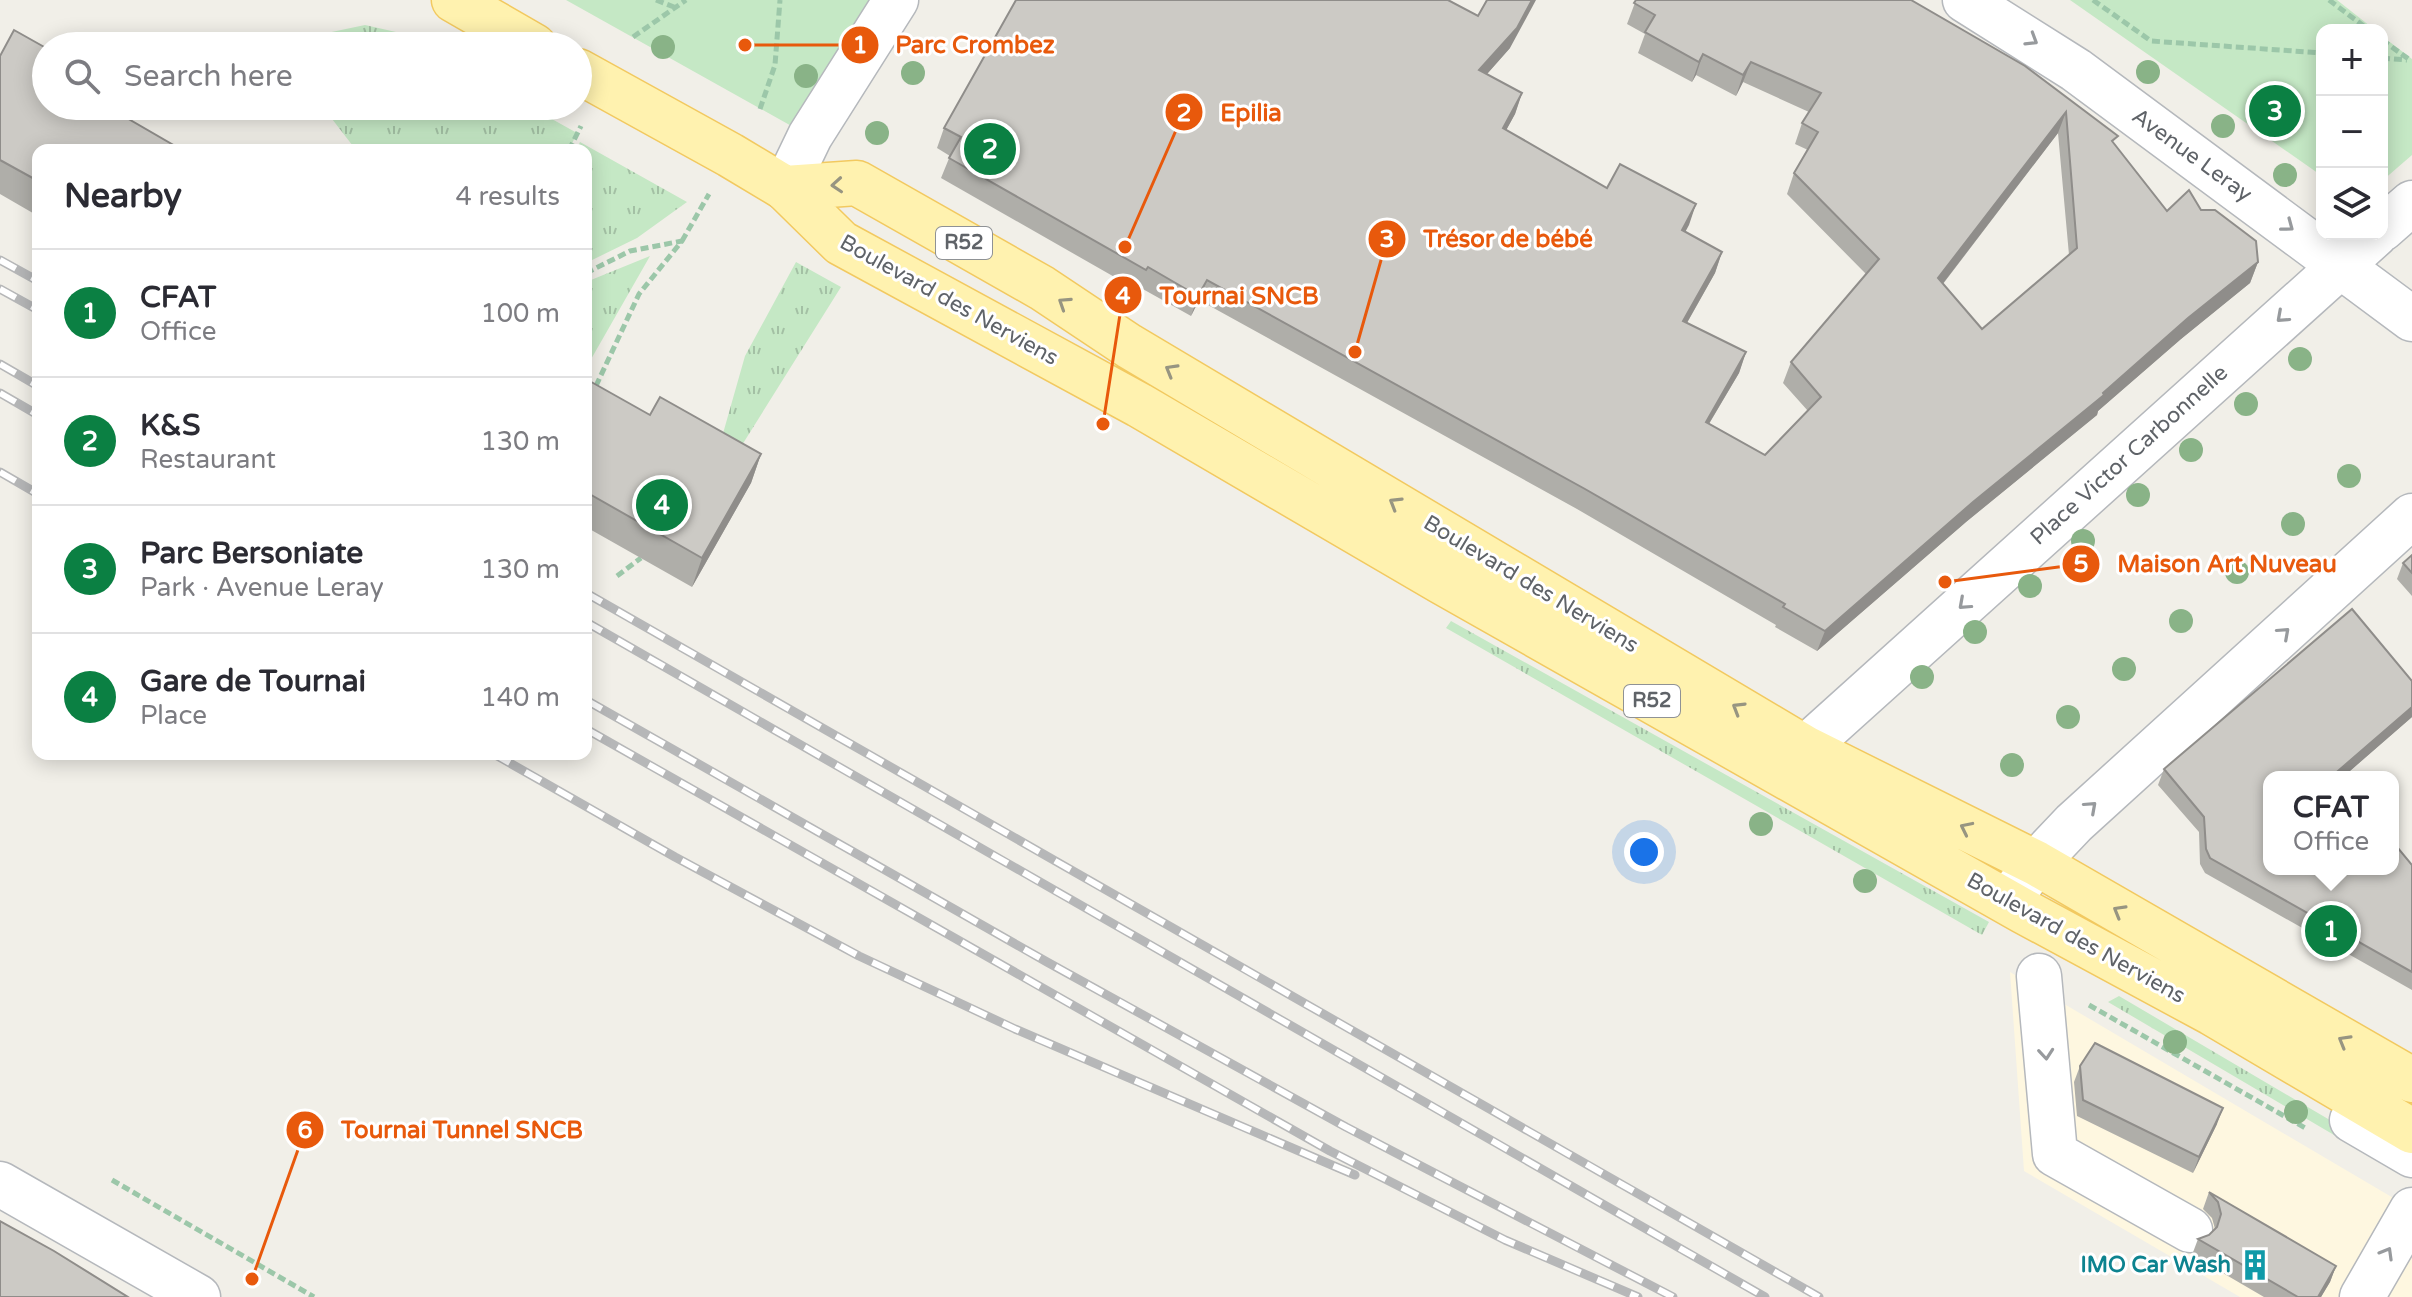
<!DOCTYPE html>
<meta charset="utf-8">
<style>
:root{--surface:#fff;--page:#f7f7f7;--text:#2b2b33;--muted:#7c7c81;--line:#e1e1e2;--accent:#0b8043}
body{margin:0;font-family:"Varela Round",sans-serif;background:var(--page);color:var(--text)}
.controls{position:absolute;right:24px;top:24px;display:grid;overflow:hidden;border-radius:16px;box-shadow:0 4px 20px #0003}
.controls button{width:72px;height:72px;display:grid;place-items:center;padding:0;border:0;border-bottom:2px solid var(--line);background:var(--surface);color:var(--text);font:40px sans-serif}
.you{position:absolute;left:1644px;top:852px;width:28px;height:28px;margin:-20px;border:6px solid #fff;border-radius:50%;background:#1a73e8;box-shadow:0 0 0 12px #1a73e833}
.badge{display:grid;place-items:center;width:52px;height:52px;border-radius:50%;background:var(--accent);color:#fff;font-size:26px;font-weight:700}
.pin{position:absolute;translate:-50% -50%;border:4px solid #fff;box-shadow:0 2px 8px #0006}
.popup{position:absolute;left:2263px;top:771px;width:136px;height:104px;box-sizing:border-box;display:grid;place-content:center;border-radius:16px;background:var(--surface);filter:drop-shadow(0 2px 6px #0005);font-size:26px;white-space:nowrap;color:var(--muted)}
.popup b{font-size:30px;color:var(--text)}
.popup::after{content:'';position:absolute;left:50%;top:100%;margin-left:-16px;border:16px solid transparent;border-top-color:var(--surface)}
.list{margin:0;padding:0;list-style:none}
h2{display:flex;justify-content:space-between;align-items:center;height:104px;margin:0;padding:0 32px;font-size:34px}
h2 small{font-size:26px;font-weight:400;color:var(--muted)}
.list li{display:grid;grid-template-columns:52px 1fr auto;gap:24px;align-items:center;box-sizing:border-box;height:128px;padding:0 32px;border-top:2px solid var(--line)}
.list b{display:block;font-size:30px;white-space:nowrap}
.list p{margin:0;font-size:26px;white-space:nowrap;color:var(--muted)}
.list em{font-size:26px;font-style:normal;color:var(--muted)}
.icon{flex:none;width:44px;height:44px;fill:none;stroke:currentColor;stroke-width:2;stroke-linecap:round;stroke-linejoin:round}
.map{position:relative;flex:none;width:2412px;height:1297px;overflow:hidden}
.search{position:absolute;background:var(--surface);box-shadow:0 4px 20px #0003;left:32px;top:32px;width:560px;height:88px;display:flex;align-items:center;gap:20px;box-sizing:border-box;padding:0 28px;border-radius:44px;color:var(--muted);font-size:30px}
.panel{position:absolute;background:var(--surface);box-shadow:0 4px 20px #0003;left:32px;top:144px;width:560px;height:616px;border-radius:16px}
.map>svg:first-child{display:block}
.commercial{fill:#fef7e0}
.grass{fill:url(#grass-tufts)}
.park{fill:#c5e8c5}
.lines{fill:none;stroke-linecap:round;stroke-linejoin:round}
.minor-casing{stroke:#b5b8bc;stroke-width:47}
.major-casing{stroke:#f2c960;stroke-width:47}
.path{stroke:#9cc7a9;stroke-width:5;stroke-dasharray:8 4;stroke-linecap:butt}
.minor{stroke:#fff;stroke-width:44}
.major{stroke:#fff2af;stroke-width:44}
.rail-casing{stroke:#b6b7b8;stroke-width:9}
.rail{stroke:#fff;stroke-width:6;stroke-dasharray:18;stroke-linecap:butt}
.tree{fill:#89b387}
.wall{fill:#afaea9;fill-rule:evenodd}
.shaded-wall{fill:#8f8d8a}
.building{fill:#cccac5;stroke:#8f8d8a;stroke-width:2;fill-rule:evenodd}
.oneway{stroke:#979a9d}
.oneway2{stroke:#979581}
.labels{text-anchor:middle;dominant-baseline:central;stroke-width:6;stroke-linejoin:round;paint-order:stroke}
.shield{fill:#fff;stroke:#8f9295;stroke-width:2}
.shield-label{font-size:20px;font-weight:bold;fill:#5f6368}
.street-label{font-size:22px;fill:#5f6368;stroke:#fff}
.culture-label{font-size:22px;font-weight:bold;fill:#0d838f;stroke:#fff;text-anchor:end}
.leader{fill:none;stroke:#e8590c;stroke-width:3}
.callout-dot{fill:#e8590c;stroke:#fff;stroke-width:3}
.mark-label{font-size:24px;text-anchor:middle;font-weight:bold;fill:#fff}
.callout-label{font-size:24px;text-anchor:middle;font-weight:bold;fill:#e8590c;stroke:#fff;stroke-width:6;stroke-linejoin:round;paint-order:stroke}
</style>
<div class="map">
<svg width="2412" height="1297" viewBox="0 0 2412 1297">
<defs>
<pattern id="grass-tufts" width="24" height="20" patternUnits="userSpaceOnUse" patternTransform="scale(2)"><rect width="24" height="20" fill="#c5e8c5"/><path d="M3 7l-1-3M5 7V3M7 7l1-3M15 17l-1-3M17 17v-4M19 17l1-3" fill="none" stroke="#a3c0a4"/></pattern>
</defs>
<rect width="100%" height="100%" fill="#f1efe8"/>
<path class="commercial" d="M 2010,972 L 2412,1209 L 2412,1297 L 2240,1297 L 2024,1171 Z"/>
<path class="grass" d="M 365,25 L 396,32 L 411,46 L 292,46 L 298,39 Z
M 322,106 L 519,106 L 534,109 L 577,133 L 569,150 L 356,150 Z
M 580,142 L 687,202 L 637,238 L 586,263 L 586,150 L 576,150 Z
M 650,256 L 586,368 L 586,282 Z
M 796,262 L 841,287 L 737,453 L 720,444 L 745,356 Z
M 1451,621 L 1989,922 L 1982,935 L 1446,628 Z
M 2119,996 L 2403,1163 L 2397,1172 L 2108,1002 Z"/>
<path class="park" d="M 566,0 L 870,0 L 795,128 Z
M 2070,0 L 2337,0 L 2375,30 L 2322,30 L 2322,176 Z
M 2382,36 L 2412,59 L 2412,155 L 2382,181 Z"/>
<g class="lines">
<defs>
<path id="minor" d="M 1965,0 L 2076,70 L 2412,319
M 785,188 L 810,136 L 896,0
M 2382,229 L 2412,203
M 1775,767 L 1805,748 L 2376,234
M 2008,901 L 2036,863 L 2074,823 L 2412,516
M 2039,976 L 2055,1154 L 2190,1230
M 2352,1120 L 2412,1155
M 0,1184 L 198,1297
M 2362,1297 L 2412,1210"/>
<path id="major" d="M 454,0 L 534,46
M 578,71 L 730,155 L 785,188 L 841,243 L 1139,405 L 1442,582 L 2023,911 L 2212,1013 L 2412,1131
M 785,188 L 857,183 L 1042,288 L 1129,346 L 1805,748 L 2036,863 L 2412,1080"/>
</defs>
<use href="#minor" class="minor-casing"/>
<use href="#major" class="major-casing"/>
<path class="path" d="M 656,0 L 674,7
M 2093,0 L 2151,41 L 2322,53
M 2329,0 L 2369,30
M 633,37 L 686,0
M 2382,40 L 2410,60
M 2382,58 L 2407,60
M 760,109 L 775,65 L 780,0
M 569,150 L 581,126
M 682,241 L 709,194
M 586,273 L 630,251 L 682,241 L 639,294 L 595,388
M 617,576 L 641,558
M 2089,1005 L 2307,1129
M 112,1180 L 314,1297"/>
<use href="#minor" class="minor"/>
<use href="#major" class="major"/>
<defs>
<path id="rail" d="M 0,260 L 38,281
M 0,289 L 38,310
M 0,364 L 38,386
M 0,393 L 38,415
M 0,472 L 38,494
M 586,593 L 1819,1297
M 586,622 L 1765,1297
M 586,700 L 1047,962 L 1346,1127 L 1673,1297
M 586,729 L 1330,1151 L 1505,1240 L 1638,1297
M 494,754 L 675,857 L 859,956 L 1015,1029 L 1355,1175"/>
</defs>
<use href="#rail" class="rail-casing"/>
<use href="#rail" class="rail"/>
</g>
<g class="tree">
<circle cx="663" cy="47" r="12"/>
<circle cx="2148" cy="72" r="12"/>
<circle cx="913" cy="73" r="12"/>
<circle cx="806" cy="76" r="12"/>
<circle cx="2223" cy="126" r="12"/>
<circle cx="877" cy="133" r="12"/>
<circle cx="2285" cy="175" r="12"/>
<circle cx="2300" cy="359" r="12"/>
<circle cx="2246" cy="404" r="12"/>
<circle cx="2191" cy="450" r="12"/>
<circle cx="2349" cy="476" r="12"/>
<circle cx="2138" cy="495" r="12"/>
<circle cx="2293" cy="524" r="12"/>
<circle cx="2083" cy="541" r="12"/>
<circle cx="2237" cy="572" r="12"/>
<circle cx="2030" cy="586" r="12"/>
<circle cx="2181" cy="621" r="12"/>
<circle cx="1975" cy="632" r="12"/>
<circle cx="2124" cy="669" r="12"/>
<circle cx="1922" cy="677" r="12"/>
<circle cx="2068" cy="717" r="12"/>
<circle cx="2012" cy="765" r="12"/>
<circle cx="1761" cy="824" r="12"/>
<circle cx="1865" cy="881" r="12"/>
<circle cx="2175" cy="1042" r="12"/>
<circle cx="2296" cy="1112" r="12"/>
</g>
<path class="wall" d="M 1636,0 L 1911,0 L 2115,145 L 2167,211 L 2201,210 L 2258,262 L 2250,283 L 2181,339 L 2098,411 L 2097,415 L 1966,522 L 1817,651 L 1775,627 L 1776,625 L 1577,509 L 1199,300 L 1191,316 L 1141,288 L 1139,291 L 941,178 L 950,156 L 937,148 L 944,128 L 1510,48 L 1487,74 L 1522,93 L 1515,114 L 1506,130 L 1607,188 L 1696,204 L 1685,232 L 1722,252 L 1715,273 L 1687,323 L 1746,352 L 1739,373 L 1709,424 L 1765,455 L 1808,411 L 1783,383 L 1791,362 L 1866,274 L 1787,194 L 1794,173 L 1808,150 L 1795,144 L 1802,123 L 1809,112 L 1743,82 L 1736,96 L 1696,75 L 1692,82 L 1638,53 L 1645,34 L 1627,24 ZM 2058,133 L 2069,255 L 1982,329 L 1943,284 Z
M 0,56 L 46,106 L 110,106 L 109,108 L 38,150 L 38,216 L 0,194 Z
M 586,379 L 650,415 L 761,454 L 751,483 L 692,587 L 586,527 Z
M 2412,555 L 2412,596 L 2397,579 L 2403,563 Z
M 2412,681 L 2412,717 L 2343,777 L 2269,777 L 2412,865 L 2412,990 L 2205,873 L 2200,864 L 2199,832 L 2158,785 L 2164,769 Z
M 2080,1066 L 2217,1124 L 2193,1173 L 2077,1116 L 2074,1082 Z
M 2209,1192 L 2336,1266 L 2330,1282 L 2321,1297 L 2264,1297 L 2192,1255 L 2198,1239 L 2209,1235 L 2215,1229 L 2212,1218 L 2203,1209 Z"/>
<path class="shaded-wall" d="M 1532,0 L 1536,0 L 1510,48 L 1472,91 L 1479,70 Z
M 1703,54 L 1696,75 L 1692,82 L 1699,62 Z
M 1751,62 L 1743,82 L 1736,96 L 1743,75 Z
M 1522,93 L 1515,114 L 1496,149 L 1503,128 Z
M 2066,112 L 2058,133 L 1931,299 L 1938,278 Z
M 1696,204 L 1689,225 L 1675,251 L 1682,230 Z
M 1722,252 L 1715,273 L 1676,342 L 1683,321 Z
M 2258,262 L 2250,283 L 2181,339 L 2098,411 L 2097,415 L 1966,522 L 1817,651 L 1825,631 L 1973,502 L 2103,393 L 2188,318 Z
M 1207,280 L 1199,300 L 1191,316 L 1198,296 Z
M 1746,352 L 1739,373 L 1698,442 L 1706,422 Z
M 761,454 L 751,483 L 692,587 L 702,558 Z
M 2412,703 L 2412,717 L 2343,777 L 2331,777 Z
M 2223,1108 L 2217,1124 L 2193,1173 L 2199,1157 Z
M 2336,1266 L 2330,1282 L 2321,1297 L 2318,1297 Z"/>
<path class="building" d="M 1016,0 L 1448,0 L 1478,16 L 1487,0 L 1532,0 L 1517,28 L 1479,70 L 1522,93 L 1503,128 L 1607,188 L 1620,164 L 1696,204 L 1682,230 L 1722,252 L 1683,321 L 1746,352 L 1706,422 L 1765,455 L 1821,397 L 1791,362 L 1879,259 L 1794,173 L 1818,132 L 1802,123 L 1821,93 L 1751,62 L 1743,75 L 1703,54 L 1699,62 L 1645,32 L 1655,15 L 1634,3 L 1636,0 L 1911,0 L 2025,66 L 2118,136 L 2112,141 L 2167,211 L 2189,190 L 2201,210 L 2215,210 L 2256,241 L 2258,262 L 2188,318 L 2103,393 L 2104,395 L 1973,502 L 1825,631 L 1783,607 L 1785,604 L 1585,489 L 1207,280 L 1198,296 L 1148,267 L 1146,270 L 949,158 L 961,137 L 944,128 ZM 2066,112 L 2077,248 L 1982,329 L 1938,278 Z
M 14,30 L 46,48 L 46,106 L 106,106 L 182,150 L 38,150 L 38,181 L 0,160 L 0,56 Z
M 586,379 L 650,415 L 660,397 L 761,454 L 702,558 L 586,492 Z
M 2412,555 L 2412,573 L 2403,563 Z
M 2352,609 L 2412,681 L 2412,707 L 2331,777 L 2269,777 L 2269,869 L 2393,869 L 2393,842 L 2412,865 L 2412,972 L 2210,858 L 2206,849 L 2204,817 L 2164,769 Z
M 2095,1043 L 2223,1108 L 2199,1157 L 2083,1100 L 2080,1066 Z
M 2209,1192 L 2336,1266 L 2318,1297 L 2298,1297 L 2198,1239 L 2209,1235 L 2217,1227 L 2221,1214 L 2218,1202 Z
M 0,1221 L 54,1251 L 128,1297 L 0,1297 Z"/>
<defs><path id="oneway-chevron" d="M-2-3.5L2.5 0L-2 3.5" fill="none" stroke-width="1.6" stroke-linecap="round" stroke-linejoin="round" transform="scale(2)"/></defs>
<g class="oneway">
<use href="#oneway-chevron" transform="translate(2032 40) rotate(32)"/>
<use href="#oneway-chevron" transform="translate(2288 226) rotate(37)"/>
<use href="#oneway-chevron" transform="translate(2282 317) rotate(138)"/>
<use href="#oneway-chevron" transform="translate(1964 604) rotate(138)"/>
<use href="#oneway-chevron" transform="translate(2284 633) rotate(-42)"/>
<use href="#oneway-chevron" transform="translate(2091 807) rotate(-42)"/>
<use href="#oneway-chevron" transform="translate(2046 1054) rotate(85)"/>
<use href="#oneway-chevron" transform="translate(2387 1253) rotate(-60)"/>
</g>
<g class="oneway2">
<use href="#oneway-chevron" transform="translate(837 185) rotate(176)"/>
<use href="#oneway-chevron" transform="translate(1064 303) rotate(-147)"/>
<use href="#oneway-chevron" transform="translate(1171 370) rotate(-150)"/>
<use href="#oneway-chevron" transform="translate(1395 503) rotate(-149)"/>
<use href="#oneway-chevron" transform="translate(1738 708) rotate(-149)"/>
<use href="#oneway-chevron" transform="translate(1966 828) rotate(-154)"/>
<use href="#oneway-chevron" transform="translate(2119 911) rotate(-150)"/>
<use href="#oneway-chevron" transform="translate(2344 1041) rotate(-150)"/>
</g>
<defs>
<symbol id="building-bare" viewBox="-9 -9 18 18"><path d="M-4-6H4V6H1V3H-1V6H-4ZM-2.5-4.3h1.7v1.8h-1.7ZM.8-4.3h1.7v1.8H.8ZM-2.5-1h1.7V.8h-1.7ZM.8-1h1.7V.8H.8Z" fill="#0f9aa8" stroke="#fff" stroke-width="2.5" paint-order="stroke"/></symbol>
</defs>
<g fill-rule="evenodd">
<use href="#building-bare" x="2233" y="1243" width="44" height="44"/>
</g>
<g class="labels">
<g class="shield">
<rect x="936" y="227" width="56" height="32" rx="6"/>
<rect x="1624" y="685" width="56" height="32" rx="6"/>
</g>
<g class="shield-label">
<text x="964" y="243">R52</text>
<text x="1652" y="701">R52</text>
</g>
<g class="street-label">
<text transform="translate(2192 155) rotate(36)">Avenue Leray</text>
<text transform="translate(949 300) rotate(29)">Boulevard des Nerviens</text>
<text transform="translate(2129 455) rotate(-42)">Place Victor Carbonnelle</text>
<text transform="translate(1531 584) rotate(31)">Boulevard des Nerviens</text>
<text transform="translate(2076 938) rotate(29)">Boulevard des Nerviens</text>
</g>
<g class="culture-label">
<text x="2231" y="1265">IMO Car Wash</text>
</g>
</g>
<path class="leader" d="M745 45L860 45M1125 247L1184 112M1355 352L1387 239M1103 424L1123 295M1945 582L2081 564M252 1279L305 1130"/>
<g class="callout-dot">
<circle cx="745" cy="45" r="8"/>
<circle cx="1125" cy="247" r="8"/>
<circle cx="1355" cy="352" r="8"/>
<circle cx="1103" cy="424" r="8"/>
<circle cx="1945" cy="582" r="8"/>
<circle cx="252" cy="1279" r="8"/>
<circle cx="860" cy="45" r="20"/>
<circle cx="1184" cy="112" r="20"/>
<circle cx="1387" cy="239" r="20"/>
<circle cx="1123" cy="295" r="20"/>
<circle cx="2081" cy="564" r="20"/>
<circle cx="305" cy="1130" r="20"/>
</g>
<g class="mark-label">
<text x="860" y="53">1</text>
<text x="1184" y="121">2</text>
<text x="1387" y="247">3</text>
<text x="1123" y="304">4</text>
<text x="2081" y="572">5</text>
<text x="305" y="1138">6</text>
</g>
<g class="callout-label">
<text x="975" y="53">Parc Crombez</text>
<text x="1251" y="121">Epilia</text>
<text x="1508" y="247">Trésor de bébé</text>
<text x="1239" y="304">Tournai SNCB</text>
<text x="2227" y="572">Maison Art Nuveau</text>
<text x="462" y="1138">Tournai Tunnel SNCB</text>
</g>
</svg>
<div class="controls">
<button>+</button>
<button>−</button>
<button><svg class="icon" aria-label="layers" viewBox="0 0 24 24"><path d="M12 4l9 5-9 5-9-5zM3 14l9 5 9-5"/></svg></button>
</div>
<div class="you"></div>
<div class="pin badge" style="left:2331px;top:931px">1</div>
<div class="popup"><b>CFAT</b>Office</div>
<div class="pin badge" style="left:990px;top:149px">2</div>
<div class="pin badge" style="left:2275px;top:111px">3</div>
<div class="pin badge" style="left:662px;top:505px">4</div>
<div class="search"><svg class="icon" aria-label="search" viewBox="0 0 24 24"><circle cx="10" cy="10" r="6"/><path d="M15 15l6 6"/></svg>Search here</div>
<section class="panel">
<h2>Nearby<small>4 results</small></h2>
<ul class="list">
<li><span class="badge">1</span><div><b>CFAT</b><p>Office</p></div><em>100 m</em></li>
<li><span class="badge">2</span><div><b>K&amp;S</b><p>Restaurant</p></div><em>130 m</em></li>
<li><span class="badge">3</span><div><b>Parc Bersoniate</b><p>Park · Avenue Leray</p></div><em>130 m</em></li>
<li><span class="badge">4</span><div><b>Gare de Tournai</b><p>Place</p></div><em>140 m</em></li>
</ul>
</section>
</div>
